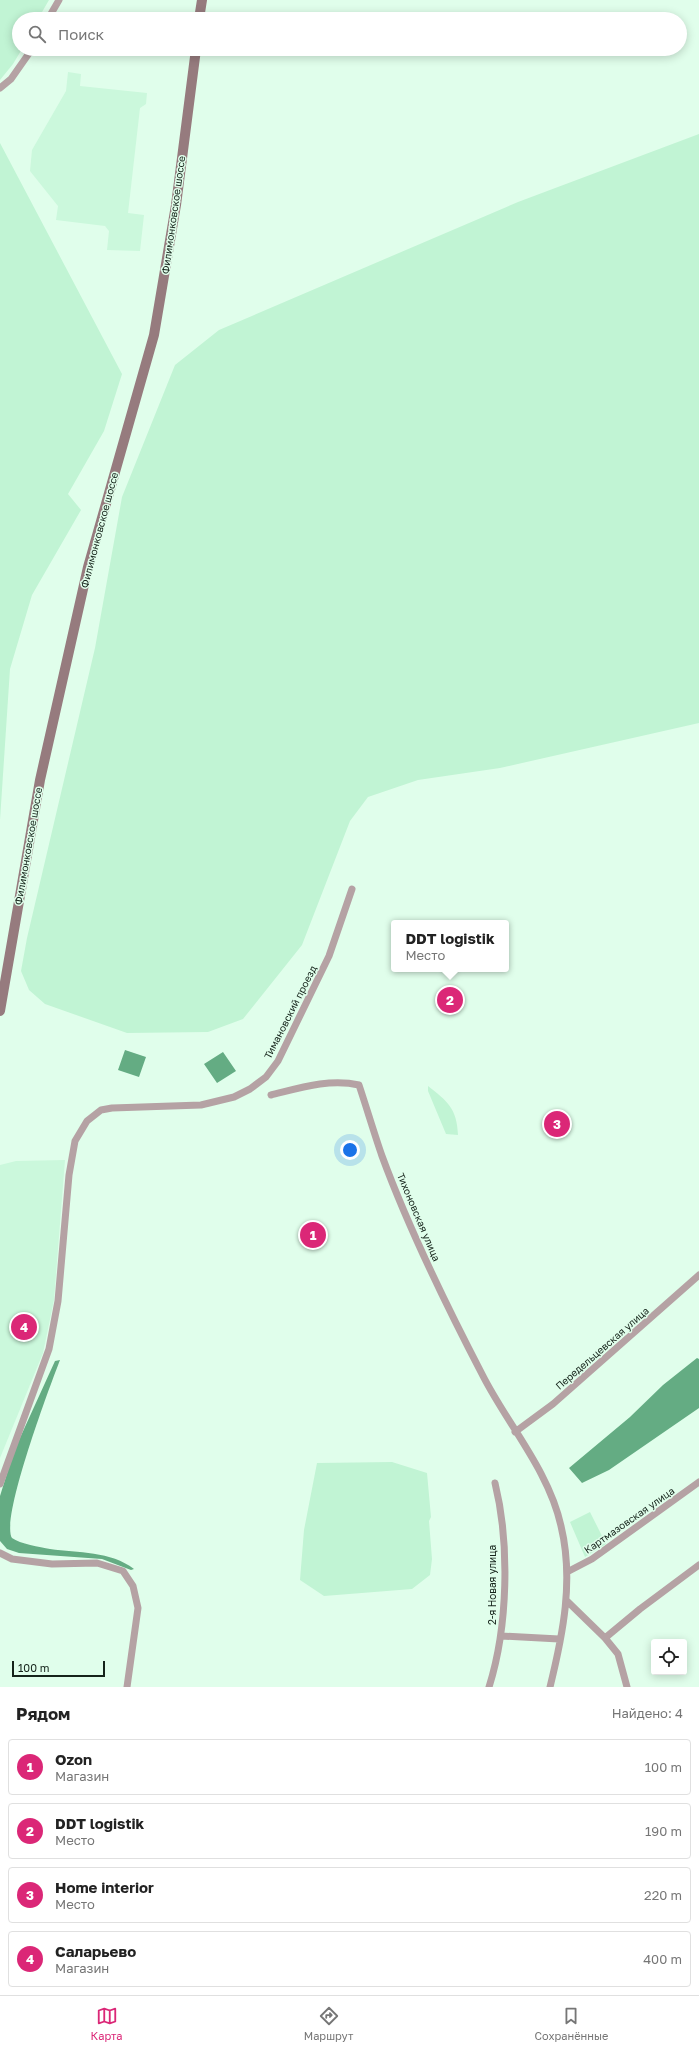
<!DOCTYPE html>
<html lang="ru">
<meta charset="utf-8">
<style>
:root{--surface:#fff;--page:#f2f2f2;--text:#222;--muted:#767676;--line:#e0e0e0;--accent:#db2777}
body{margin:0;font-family:"Golos Text",sans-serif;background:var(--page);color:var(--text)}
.controls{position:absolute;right:12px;bottom:12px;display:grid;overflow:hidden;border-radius:4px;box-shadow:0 2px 10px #0003}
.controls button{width:36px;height:36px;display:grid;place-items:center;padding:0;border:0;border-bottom:1px solid var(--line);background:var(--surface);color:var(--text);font:20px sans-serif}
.scale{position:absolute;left:12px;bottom:10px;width:93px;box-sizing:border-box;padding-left:4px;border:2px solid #15231a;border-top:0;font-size:11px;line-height:14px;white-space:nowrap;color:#15231a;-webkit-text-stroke:3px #e0feeb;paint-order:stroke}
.you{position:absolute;left:350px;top:1150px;width:14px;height:14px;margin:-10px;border:3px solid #fff;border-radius:50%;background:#1a73e8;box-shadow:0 0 0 6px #1a73e833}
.badge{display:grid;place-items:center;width:26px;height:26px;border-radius:50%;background:var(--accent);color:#fff;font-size:13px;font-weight:700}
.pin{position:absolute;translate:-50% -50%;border:2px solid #fff;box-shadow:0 1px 4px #0006}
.popup{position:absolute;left:391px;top:920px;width:118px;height:52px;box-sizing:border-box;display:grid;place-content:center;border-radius:4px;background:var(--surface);filter:drop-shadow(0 1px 3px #0005);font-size:13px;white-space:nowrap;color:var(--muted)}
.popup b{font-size:15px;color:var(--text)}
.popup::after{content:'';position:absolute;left:50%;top:100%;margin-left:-8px;border:8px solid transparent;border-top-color:var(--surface)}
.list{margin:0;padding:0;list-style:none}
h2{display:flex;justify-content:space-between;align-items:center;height:52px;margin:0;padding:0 16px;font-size:17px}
h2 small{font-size:13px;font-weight:400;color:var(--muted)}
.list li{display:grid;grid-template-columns:26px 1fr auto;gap:12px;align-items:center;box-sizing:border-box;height:56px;margin:0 8px 8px;padding:0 8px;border:1px solid var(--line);border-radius:4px}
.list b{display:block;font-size:15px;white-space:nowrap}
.list p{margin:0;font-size:13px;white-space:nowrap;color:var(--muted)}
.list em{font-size:13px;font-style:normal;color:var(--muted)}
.icon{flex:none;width:22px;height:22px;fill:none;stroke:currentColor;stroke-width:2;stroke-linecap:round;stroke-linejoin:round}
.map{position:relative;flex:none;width:699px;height:1687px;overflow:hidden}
.search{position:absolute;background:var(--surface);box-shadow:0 2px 10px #0003;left:12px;right:12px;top:12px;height:44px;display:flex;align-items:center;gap:10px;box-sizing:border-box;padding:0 14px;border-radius:22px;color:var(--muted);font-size:15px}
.sheet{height:308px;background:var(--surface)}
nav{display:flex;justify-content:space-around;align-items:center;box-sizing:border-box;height:56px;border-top:1px solid var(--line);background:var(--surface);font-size:11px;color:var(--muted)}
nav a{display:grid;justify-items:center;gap:2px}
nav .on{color:var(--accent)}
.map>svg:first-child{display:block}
.built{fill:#cbf8dc}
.green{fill:#c1f4d4}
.water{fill:#64ac83}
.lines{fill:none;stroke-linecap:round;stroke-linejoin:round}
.street{stroke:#b5a2a4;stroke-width:7}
.secondary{stroke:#967b7e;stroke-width:10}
.labels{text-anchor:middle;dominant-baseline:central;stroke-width:3;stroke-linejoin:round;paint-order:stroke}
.street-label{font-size:10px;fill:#15231a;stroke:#e0feeb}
</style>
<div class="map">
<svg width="699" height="1687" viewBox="0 0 699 1687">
<rect width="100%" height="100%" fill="#e0feeb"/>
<path class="built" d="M 68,72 L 81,74 L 80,86 L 147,93 L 146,104 L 140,108 L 128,213 L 144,215 L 140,251 L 107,250 L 109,231 L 105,226 L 56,220 L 58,206 L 30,171 L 32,150 L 66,91 Z
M 65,1160 L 54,1300 L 43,1353 L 0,1458 L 0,1165 L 16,1161 Z"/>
<path class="green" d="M 0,0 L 49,0 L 38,19 L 19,19 L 19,49 L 22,49 L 13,64 L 0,80 Z
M 699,134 L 699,723 L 500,768 L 418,780 L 368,797 L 350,821 L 302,945 L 243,1019 L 208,1032 L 127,1033 L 45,1004 L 29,990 L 21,971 L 27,938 L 95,648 L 122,497 L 175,365 L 219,330 L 518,202 Z
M 0,143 L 122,374 L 104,431 L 68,494 L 81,510 L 32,595 L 10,669 L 0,820 Z
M 428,1086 C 447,1101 457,1108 458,1135 L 446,1134 L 428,1091 Z
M 392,1462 L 427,1473 L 431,1517 L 429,1521 L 432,1559 L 430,1575 L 412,1589 L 324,1596 L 300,1580 L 304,1530 L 317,1463 Z
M 590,1512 L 606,1544 L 585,1557 L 570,1522 Z"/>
<path class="water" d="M 125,1050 L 146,1057 L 139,1077 L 118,1070 Z
M 223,1052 L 236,1071 L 217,1083 L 204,1064 Z
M 697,1358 L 699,1359 L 699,1408 L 609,1470 L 582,1483 L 569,1468 L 630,1417 L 663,1385 Z
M 60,1360 C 50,1386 0,1519 12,1538 C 20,1544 40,1547 50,1549 C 78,1553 111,1551 134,1569 L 131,1570 L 102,1559 L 19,1553 L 7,1549 L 0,1541 L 0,1496 L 14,1451 L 55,1361 Z"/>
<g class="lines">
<path class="street" d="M 48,19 L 59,0
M 0,88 L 11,79 L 32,49
M 271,1095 C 299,1088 330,1078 359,1085 C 367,1109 374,1133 382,1156 C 410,1232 446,1305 483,1376 C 508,1425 549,1471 561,1526 C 574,1580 563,1634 550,1687
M 515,1432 L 553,1404 L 699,1275
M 0,1484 L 49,1349 L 58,1301 L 69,1175 L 75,1141 L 87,1121 L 101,1110 L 112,1108 L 201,1105 L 234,1097 L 250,1089 L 266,1077 L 278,1061 L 329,956 L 352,889
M 0,1553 L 12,1559 L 52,1564 L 97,1563 L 123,1571 L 133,1586 L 138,1608 L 127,1687
M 567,1572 L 592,1559 L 699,1482
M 567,1601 L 605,1638 L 618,1654 L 627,1687
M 501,1636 L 559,1639
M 605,1638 L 640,1609 L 699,1565
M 489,1687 C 508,1627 510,1544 495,1483"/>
<path class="secondary" d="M 199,19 L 202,0
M 0,1011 L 40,780 L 88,567 L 154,335 L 176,205 L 196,49"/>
</g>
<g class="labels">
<g class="street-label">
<text transform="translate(173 215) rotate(-82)">Филимонковское шоссе</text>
<text transform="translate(99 530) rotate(-75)">Филимонковское шоссе</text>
<text transform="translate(28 846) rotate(-80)">Филимонковское шоссе</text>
<text transform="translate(290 1012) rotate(-63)">Тимановский проезд</text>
<text transform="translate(419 1217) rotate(67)">Тихоновская улица</text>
<text transform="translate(602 1348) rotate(-41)">Передельцевская улица</text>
<text transform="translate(629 1520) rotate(-35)">Картмазовская улица</text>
<text transform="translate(492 1585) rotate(-90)">2-я Новая улица</text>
</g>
</g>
</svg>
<div class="controls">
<button><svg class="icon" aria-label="locate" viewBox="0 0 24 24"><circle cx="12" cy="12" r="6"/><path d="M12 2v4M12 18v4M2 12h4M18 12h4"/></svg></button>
</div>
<div class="scale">100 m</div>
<div class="you"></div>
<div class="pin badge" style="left:313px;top:1235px">1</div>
<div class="pin badge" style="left:450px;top:1000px">2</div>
<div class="popup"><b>DDT logistik</b>Место</div>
<div class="pin badge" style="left:557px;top:1124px">3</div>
<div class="pin badge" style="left:24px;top:1327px">4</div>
<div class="search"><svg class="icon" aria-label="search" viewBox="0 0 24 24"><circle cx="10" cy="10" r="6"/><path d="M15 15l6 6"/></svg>Поиск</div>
</div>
<section class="sheet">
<h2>Рядом<small>Найдено: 4</small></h2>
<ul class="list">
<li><span class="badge">1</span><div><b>Ozon</b><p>Магазин</p></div><em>100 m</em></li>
<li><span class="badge">2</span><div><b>DDT logistik</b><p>Место</p></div><em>190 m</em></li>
<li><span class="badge">3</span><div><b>Home interior</b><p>Место</p></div><em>220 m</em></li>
<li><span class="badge">4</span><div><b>Саларьево</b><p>Магазин</p></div><em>400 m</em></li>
</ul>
</section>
<nav>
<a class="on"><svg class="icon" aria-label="map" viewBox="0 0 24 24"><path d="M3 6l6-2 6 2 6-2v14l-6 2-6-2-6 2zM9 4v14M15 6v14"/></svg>Карта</a>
<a><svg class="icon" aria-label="directions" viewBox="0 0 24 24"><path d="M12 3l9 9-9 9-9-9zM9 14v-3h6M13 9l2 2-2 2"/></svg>Маршрут</a>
<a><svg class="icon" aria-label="saved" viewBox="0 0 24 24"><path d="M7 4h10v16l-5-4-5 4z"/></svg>Сохранённые</a>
</nav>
